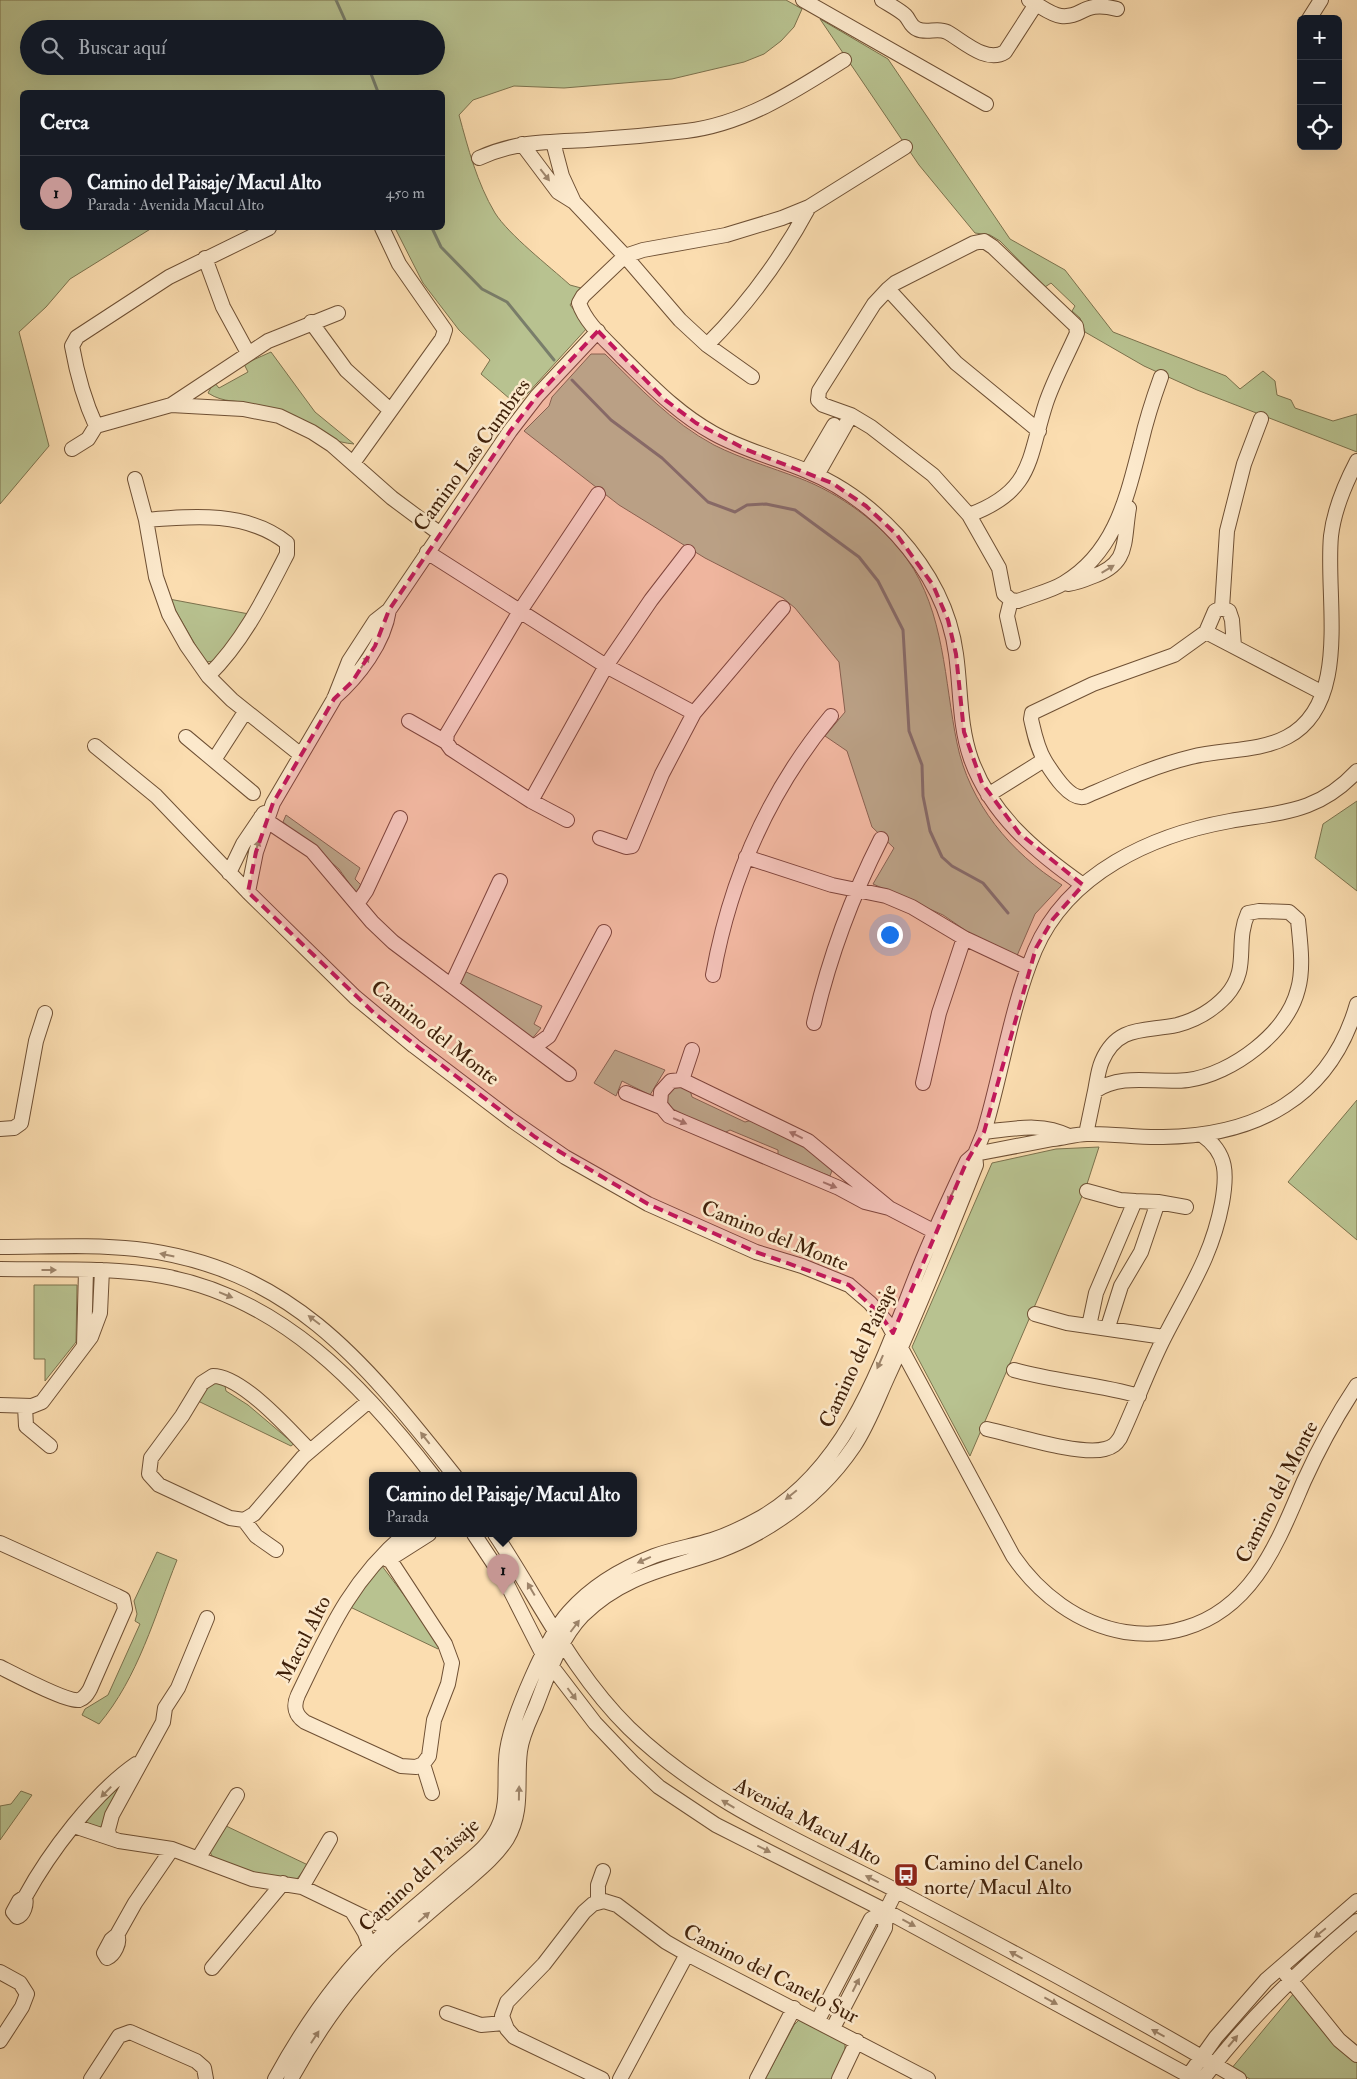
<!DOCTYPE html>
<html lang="es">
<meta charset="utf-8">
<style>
:root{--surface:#171b24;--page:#242831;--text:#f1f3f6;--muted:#9ea1a6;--line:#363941;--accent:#c59692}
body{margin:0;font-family:"IM FELL Double Pica",serif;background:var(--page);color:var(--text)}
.controls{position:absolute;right:15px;top:15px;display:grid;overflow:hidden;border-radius:8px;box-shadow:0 5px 20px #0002}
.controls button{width:45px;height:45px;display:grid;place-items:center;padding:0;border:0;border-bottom:1px solid var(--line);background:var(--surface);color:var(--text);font:25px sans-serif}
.you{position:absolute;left:889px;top:934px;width:18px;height:18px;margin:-12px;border:4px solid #fff;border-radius:50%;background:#1a73e8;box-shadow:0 0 0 8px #1a73e833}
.badge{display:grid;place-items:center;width:32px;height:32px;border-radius:50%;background:var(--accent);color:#111;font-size:16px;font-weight:700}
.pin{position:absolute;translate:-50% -41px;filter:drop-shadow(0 1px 2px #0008)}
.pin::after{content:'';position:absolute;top:26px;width:18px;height:15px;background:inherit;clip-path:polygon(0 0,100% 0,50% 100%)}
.popup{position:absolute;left:369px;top:1472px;width:268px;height:65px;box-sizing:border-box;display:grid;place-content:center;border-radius:8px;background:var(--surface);filter:drop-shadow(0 1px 4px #0005);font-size:16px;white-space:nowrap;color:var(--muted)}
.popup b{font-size:19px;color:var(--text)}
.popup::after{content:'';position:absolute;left:50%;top:100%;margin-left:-10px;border:10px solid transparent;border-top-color:var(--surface)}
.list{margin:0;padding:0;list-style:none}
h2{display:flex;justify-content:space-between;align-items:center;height:65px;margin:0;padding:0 20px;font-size:21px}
h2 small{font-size:16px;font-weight:400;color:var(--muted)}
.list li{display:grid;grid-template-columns:32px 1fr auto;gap:15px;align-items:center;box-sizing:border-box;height:75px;padding:0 20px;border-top:1px solid var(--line)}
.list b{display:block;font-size:19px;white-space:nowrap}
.list p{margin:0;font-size:16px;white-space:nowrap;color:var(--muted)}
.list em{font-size:16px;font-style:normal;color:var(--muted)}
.icon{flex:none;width:28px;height:28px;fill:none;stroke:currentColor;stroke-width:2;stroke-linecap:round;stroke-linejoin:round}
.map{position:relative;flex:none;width:1357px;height:2079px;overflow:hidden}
.search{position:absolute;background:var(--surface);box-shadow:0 5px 20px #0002;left:20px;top:20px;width:425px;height:55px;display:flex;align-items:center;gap:12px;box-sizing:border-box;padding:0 18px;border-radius:28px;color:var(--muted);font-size:19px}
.panel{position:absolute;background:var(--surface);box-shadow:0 5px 20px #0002;left:20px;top:90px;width:425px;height:140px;border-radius:8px}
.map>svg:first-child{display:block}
.green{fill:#b8c290;stroke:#7c724d;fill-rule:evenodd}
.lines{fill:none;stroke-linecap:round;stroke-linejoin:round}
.stream{stroke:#797e6b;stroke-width:3}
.minor-casing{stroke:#6f5034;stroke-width:16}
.minor{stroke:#fce9cc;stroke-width:14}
.oneway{fill:#9e856b}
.marked{fill:#c2185b;fill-opacity:0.2;stroke:#c2185b;stroke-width:4;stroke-dasharray:10 6;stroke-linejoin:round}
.labels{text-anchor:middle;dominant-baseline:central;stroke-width:5;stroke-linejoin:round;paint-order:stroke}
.street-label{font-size:21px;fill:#40210a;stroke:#fce9cc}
.poi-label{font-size:21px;fill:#40210a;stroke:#fce9cc;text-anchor:start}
</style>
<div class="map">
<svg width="1357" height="2079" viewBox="0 0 1357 2079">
<rect width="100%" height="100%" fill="#fbddb0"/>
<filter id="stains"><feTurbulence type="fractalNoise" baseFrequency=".004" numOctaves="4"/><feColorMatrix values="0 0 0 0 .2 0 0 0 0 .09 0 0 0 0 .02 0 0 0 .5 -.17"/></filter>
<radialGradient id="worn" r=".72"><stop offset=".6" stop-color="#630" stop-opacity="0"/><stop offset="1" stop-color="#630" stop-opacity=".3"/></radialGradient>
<path class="green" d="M 0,0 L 786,0 L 802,9 L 794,27 L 781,41 L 764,54 L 744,62 L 672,79 L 564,88 L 514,86 L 473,100 L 459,115 C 468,148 477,183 495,213 C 509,235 549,266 570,285 L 581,288 L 570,305 L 588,327 L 517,405 L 481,374 L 490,360 L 459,330 L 423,283 L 395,228 L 442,228 L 442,92 L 22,92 L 22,228 L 152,228 L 70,279 L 46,307 L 19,332 L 49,446 L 0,504 ZM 29,29 L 436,29 L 436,66 L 29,66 Z
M 820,19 L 888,59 L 1010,239 L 1065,270 L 1113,332 L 1226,376 L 1240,389 L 1263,371 L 1275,381 L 1277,395 L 1291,400 L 1295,408 L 1333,421 L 1357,414 L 1357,452 L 1197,390 L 1144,366 L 1085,332 L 1080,318 L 1072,311 L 1075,306 L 1051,283 L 1045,287 L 1000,241 L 990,235 L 975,233 L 919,165 Z
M 271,352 L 315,412 L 354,444 C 318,441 289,415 255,405 C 237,399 225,404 208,393 L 214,382 L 219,388 L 248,372 L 244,364 Z
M 591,354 L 605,354 C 639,387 671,422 714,445 C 742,459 770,467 799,478 C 839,493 881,523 907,559 C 945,613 944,680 957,743 C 969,803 1011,853 1062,885 L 1035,914 L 1016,958 L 987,945 L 943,915 L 873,884 L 894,848 L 872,827 L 847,751 L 825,736 L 845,712 L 839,662 L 795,608 L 783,598 L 705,558 L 619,505 L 524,431 L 549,406 L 552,397 Z
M 169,599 L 249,614 L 215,661 L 205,662 Z
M 1357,801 L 1357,891 L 1315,858 L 1323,824 Z
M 286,815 L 360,868 L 355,879 L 361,885 L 356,893 L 339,869 L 283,822 Z
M 464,971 L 542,1006 L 534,1024 L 541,1028 L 531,1040 L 459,982 Z
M 615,1050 L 665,1070 L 650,1095 L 622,1081 L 616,1096 L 594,1083 Z
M 682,1087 L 690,1090 L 692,1097 L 745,1122 L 752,1120 L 798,1142 L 833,1168 L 830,1176 L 778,1156 L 778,1150 L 730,1130 L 722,1134 L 673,1109 L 663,1096 L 668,1089 Z
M 1357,1100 L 1357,1240 L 1288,1182 Z
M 1099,1147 L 1086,1187 L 970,1456 L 912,1347 L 992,1163 L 1056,1149 Z
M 34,1285 L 77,1285 L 76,1342 L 45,1381 L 45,1359 L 34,1359 Z
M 213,1381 L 225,1386 L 226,1391 L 248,1405 L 287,1438 L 290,1437 L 296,1442 L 291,1446 L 198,1401 L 207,1384 Z
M 157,1552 L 177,1560 C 155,1615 138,1678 99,1724 L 82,1715 L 85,1709 L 108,1695 L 140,1624 L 135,1621 L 137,1614 L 134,1601 Z
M 382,1566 L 441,1644 L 438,1649 L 348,1606 L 366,1582 Z
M 124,1778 L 101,1829 L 87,1824 L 85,1820 Z
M 21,1791 L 32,1795 L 0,1840 L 0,1806 L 11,1804 Z
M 224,1825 L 308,1865 L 296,1880 L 265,1877 L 213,1858 L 209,1850 Z
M 1294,1993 L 1357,2062 L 1357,2079 L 1250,2079 L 1231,2069 Z
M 800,2019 L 845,2043 L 845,2052 L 832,2079 L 765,2079 L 794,2025 Z"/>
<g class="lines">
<path class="stream" d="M 336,0 L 349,29
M 368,66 L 378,92
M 432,228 L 441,247 L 482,289 L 507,302 L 554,360
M 572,380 L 611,420 L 662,458 L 708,502 L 735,512 L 747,505 L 766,504 L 795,510 L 859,557 L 878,581 L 903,630 L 909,731 L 922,765 L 923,796 L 930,831 L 942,857 L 952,866 L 983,883 L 1008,913"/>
<defs>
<path id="minor" d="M 803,0 L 986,104
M 882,0 C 890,5 898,9 905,15 C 910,20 910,26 917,29 C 927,34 937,27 947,32 C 962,40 986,64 1005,52 L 1036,4
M 1029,0 C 1039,5 1051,15 1061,16 C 1084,18 1082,0 1117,9
M 1309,19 L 1321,0
M 553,142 L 562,176 L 574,202
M 522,144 L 558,192 L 574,202 L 625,256 L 680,320 L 707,345 L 752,377
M 905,147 L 809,207 L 782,218 L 726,235 L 643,250 L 625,256 L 583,296 L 579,303 C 586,324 607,341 622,357 C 651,385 677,413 713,433 C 743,450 776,458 807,471 C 841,485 872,508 897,535 C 927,568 950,609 956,654 C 961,689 959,725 971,759 C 991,815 1036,852 1083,885
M 479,158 C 517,141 546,142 587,140 C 620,138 653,135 686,131 C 745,124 795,91 844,60
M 205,258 L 223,307 L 248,353
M 888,289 L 956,363 L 1039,431
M 311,322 L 346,370 L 390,410
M 707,345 C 748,304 781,259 809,207
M 171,405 L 268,341 L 338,313
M 96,426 C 84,400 77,374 72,346 L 77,337 L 169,277 L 269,228
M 72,449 L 88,439 L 96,426 L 171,405 L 243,409 L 279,416 L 312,432 L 332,445 L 392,498 L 439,533
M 353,463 L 442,339 L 445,330 L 399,264 L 382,228
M 807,471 L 834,425
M 817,475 L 851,415
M 135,479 L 146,520 L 156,577 L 169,614 L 187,646 L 208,676 L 232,700 L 301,755
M 969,515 C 1034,491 1028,458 1046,403 C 1054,379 1067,356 1077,333 L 1076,326 L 993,247 L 984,241 L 974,243 L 895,283 L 888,289 L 874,304 L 819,391 L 818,400 L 823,405 L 851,415 L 871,427 L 933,475 L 969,515 L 999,568 L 1004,594 L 1011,600 L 1018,601 C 1033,595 1051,591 1064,583 C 1116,552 1127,496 1141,443 C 1146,421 1153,399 1161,377
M 146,520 C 193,516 247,511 287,543 L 287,554 C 265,597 243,642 208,676
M 427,552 L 606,666 L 694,713
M 1068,584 C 1076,583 1084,580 1091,577 C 1130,564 1123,543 1129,508
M 1011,600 L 1007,616 L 1013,643
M 1222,608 L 1215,611 L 1206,632 L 1174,655 L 1093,684 L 1032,713 L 1031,719 C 1034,732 1037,748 1045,761 C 1052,772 1069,800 1084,797 C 1119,782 1154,766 1191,757 C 1222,749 1259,752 1287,737 C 1352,703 1325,597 1331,536 C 1334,510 1345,484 1357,461
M 1222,608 L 1227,531 L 1244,464 L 1261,419
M 1222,608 L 1229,611 L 1232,620 L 1234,646
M 1206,632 L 1323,693
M 334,698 C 359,676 384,643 389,610
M 409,721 L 446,742 L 451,749 L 531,801 L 567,820
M 186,737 L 253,793
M 446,742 L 447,734 L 520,611 L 598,494
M 95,746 L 156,796 L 248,892 L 355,997 L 414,1046 L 510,1119 L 565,1157 L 648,1204 L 756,1252 L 802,1266 L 849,1285 L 870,1303 L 888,1324 L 1013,1556 C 1039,1594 1078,1624 1125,1632 C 1145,1635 1166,1634 1185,1628 C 1254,1608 1278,1541 1304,1481 C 1319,1448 1337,1415 1357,1385
M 214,760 L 245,712
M 988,795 L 1044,760
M 531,801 L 606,666 L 651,600 L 688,552
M 261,817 L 312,851 L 372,922 L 393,942 L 569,1074
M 600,838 L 626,847 L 632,846 L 662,774 L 694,713 L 783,608
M 746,857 L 832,885 L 886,896 L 912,907 L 964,938 L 1028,968
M 229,873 L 243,844 L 264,813
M 248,892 L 256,852 L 273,803 L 334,699 L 349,661 L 375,621 L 389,610 L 510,431 L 537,396 L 598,331
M 357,904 L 366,891 L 400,818
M 1259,911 L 1289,912 L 1298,920 C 1300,941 1304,968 1298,989 C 1287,1033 1232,1074 1188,1080 C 1157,1084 1123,1072 1095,1091 C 1097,1081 1098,1070 1102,1061 C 1118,1024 1146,1032 1177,1025 C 1196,1020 1213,1010 1226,996 C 1251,968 1234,944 1248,913 Z
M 713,975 C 730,880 769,791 831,716
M 452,984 L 500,881
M 814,1023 C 829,958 851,898 881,839
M 534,1047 L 549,1036 L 604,932
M 682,1080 L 692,1050
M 923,1083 L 939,1013 L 964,938
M 626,1093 L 661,1107
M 0,1129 L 14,1128 L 21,1123 L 36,1041 L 45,1013
M 984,1132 C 1013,1129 1041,1122 1069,1136
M 1086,1134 L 1095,1091
M 975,1154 C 1001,1149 1027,1144 1053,1139 C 1064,1138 1076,1134 1087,1134 C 1112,1133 1138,1138 1163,1137 C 1256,1136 1330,1098 1357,1004
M 1087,1191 L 1120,1200 L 1135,1201
M 1158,1202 L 1186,1207
M 889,1208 L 865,1202 L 839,1188 L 669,1116 L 660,1105 L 661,1092 L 671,1081 L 682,1080 L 808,1141 L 889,1208 L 941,1235
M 0,1247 C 45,1247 91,1244 136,1249 C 291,1267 365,1363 455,1476
M 0,1269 C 54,1270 109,1267 163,1276 C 280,1297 363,1385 433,1476
M 1035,1314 L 1067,1323 L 1164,1337
M 1089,1326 L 1096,1293 L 1135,1201 L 1158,1202 L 1141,1252 L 1121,1286 L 1108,1327
M 84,1346 L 86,1270
M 1014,1370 C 1056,1382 1098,1384 1139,1396
M 0,1405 L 32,1406 L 42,1402 L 91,1337 L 100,1313 L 102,1270
M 25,1406 L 26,1426 L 50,1446
M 987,1429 C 1015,1435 1080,1456 1105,1449 C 1113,1447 1116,1444 1120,1438 C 1136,1404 1148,1369 1165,1336 C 1189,1289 1212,1256 1222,1203 C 1227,1175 1228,1153 1202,1135
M 310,1451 C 290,1430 242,1376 213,1376 L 202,1383 L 182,1416 L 151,1458 L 149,1474 L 159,1485 L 230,1518 L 244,1520 L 254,1514 L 303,1457 L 369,1401
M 244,1520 L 256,1536 L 276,1550
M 474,1534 L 507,1584 L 543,1655 L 595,1723 L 634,1764 L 659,1787 L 716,1825 L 886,1911 L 1195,2079
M 495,1534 C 539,1600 572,1672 629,1728 C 706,1803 805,1843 899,1892 C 1013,1952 1128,2013 1239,2079
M 398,1540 L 390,1560 L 445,1644 L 452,1663 L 448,1684 L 434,1720 L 429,1756 L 423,1764 L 416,1767 L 401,1766 L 305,1722 C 295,1715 293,1706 298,1695 C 329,1631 350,1581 405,1534
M 0,1543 L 117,1596 L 123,1599 L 125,1609 L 90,1689 C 87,1694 85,1698 79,1700 C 67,1702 14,1674 0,1667
M 388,1560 L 429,1534
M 423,1764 L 432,1793
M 74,1826 L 119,1841 L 172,1849 L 252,1879 L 302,1887 L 389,1929
M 110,1838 L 108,1830 L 112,1815 L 163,1722 L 165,1708 L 178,1688 L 207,1618
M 199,1857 L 237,1795
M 302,1887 L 330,1839
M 25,1897 C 27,1904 24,1915 17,1917 L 13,1912 L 19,1901 L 25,1897 C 49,1853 94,1793 136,1764
M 598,1902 L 598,1885 L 603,1871
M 353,1913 L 365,1933 L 370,1947
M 117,1935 C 121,1942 114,1955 107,1958 L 104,1953 L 111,1940 L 117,1935 L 135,1903 L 172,1849
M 212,1968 L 283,1883
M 0,1972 L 20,1983 L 27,1994 L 22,2007 L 0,2041
M 1285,1973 L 1339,2040 L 1357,2055
M 447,2013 L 481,2025 L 504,2023
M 818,2020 L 871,1919 L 886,1911
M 833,2028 L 885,1928 L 886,1911 L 896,1891
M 91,2079 L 119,2036 L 130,2032 L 196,2061 L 204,2068 L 206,2079
M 275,2079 C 303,2028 336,1979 379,1938 C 403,1916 428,1896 452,1875 C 469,1860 489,1847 498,1827 C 510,1802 503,1776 507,1750 C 512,1717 547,1636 569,1612 C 591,1587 623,1568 654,1556 C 673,1549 693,1546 712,1540 C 730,1534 746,1526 762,1517 C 850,1465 882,1361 918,1271 C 933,1234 950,1197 967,1161 L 975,1154 L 984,1132 C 1002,1072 1011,1007 1035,950 C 1068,873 1152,835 1230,821 C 1282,812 1318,813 1357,771
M 291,2079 C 319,2028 352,1980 396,1941 C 419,1921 442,1901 465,1882 C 480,1869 496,1856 507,1839 C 524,1810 516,1782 520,1751 C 522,1735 530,1720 536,1706 C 548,1675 559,1640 583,1615 C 636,1563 696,1568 756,1534 C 794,1513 829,1483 854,1446 C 868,1425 877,1400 888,1376 C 920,1307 948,1235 976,1165 L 975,1154
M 602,2079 L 514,2037 L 507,2029 L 502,2016 L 507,2002 L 544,1964 L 584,1912 L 593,1904 L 604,1901 L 617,1905 L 666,1942 L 687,1954 L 928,2079
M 620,2079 L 687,1954
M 757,2079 L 794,2008
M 839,2079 L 857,2041
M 1186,2079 L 1216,2037 L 1266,1980 L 1357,1901
M 1203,2079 C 1248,2019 1300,1969 1357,1921"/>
</defs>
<use href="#minor" class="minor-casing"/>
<use href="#minor" class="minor"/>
</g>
<defs><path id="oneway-solid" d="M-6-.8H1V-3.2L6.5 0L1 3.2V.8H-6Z" transform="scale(1.25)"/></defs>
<g class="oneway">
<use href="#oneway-solid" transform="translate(545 175) rotate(52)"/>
<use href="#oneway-solid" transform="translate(1108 569) rotate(-31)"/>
<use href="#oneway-solid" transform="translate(365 662) rotate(-56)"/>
<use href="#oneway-solid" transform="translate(257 847) rotate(-74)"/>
<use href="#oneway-solid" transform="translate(680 1121) rotate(23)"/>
<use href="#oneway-solid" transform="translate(796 1135) rotate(-154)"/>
<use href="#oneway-solid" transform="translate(830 1185) rotate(22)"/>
<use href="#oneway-solid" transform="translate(951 1196) rotate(115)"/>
<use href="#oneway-solid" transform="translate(167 1255) rotate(-168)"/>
<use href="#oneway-solid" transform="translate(49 1270)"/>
<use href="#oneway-solid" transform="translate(226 1295) rotate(22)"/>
<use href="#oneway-solid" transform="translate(314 1320) rotate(-143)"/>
<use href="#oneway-solid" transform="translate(880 1362) rotate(114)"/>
<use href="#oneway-solid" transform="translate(425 1438) rotate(-128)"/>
<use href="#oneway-solid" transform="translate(791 1495) rotate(141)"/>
<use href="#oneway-solid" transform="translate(644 1560) rotate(156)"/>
<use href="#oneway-solid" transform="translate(531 1589) rotate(-120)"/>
<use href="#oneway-solid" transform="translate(575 1626) rotate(-53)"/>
<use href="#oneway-solid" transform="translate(572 1694) rotate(53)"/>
<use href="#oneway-solid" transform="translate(106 1792) rotate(134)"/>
<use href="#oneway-solid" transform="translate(519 1793) rotate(-89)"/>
<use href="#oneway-solid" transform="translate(728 1804) rotate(-149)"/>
<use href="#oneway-solid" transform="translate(764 1849) rotate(27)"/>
<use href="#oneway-solid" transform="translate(872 1879) rotate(-153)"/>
<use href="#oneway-solid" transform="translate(424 1917) rotate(-41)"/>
<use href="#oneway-solid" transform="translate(909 1923) rotate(28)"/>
<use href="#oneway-solid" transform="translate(1320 1933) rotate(141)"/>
<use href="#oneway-solid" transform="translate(1016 1955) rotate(-151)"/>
<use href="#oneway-solid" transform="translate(856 1985) rotate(-63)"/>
<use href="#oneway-solid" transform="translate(1051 2001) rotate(28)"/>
<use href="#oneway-solid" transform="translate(1158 2033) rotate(-151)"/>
<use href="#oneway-solid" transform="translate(315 2037) rotate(-57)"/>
<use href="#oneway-solid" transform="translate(1233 2041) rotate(-50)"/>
</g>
<path class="marked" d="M 598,331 L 664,399 L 696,423 L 745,449 L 832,483 L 866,506 L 897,535 L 933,585 L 948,620 L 956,654 L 964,732 L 982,783 L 1019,833 L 1083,885 L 1053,919 L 1036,948 L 984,1132 L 967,1161 L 893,1333 L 879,1313 L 849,1285 L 756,1252 L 648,1204 L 535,1137 L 374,1013 L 248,892 L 256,852 L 273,803 L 334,699 L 352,682 L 375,646 L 389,610 L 510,431 L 537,396 Z"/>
<defs>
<symbol id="bus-square" viewBox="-11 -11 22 22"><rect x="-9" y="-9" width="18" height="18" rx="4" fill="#8f2418" stroke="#fce9cc"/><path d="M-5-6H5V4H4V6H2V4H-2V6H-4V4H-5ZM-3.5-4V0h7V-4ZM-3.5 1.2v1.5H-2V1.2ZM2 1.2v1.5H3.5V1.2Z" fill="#fff"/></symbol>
</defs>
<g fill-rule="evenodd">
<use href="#bus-square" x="892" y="1861" width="28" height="28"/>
</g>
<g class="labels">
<g class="street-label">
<text transform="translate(472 455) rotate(-54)">Camino Las Cumbres</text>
<text transform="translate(435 1033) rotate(38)">Camino del Monte</text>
<text transform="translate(775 1236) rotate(22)">Camino del Monte</text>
<text transform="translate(858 1356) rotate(-65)">Camino del Paisaje</text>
<text transform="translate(1277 1492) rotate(-63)">Camino del Monte</text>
<text transform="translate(304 1639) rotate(-63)">Macul Alto</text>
<text transform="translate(808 1822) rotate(28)">Avenida Macul Alto</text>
<text transform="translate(419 1875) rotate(-43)">Camino del Paisaje</text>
<text transform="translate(771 1974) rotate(27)">Camino del Canelo Sur</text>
</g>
<g class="poi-label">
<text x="924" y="1863">Camino del Canelo<tspan x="924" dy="24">norte/ Macul Alto</tspan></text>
</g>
</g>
<rect width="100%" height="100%" filter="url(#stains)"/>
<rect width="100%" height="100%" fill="url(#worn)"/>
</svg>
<div class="controls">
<button>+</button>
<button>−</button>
<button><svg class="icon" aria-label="locate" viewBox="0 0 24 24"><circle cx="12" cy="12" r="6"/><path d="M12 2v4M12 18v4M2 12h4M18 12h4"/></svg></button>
</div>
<div class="you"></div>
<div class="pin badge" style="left:503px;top:1595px">1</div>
<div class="popup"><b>Camino del Paisaje/ Macul Alto</b>Parada</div>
<div class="search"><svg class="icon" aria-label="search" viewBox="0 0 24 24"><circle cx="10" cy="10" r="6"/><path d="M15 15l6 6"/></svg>Buscar aquí</div>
<section class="panel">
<h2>Cerca<small></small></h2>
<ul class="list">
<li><span class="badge">1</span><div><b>Camino del Paisaje/ Macul Alto</b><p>Parada · Avenida Macul Alto</p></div><em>450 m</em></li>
</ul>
</section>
</div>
